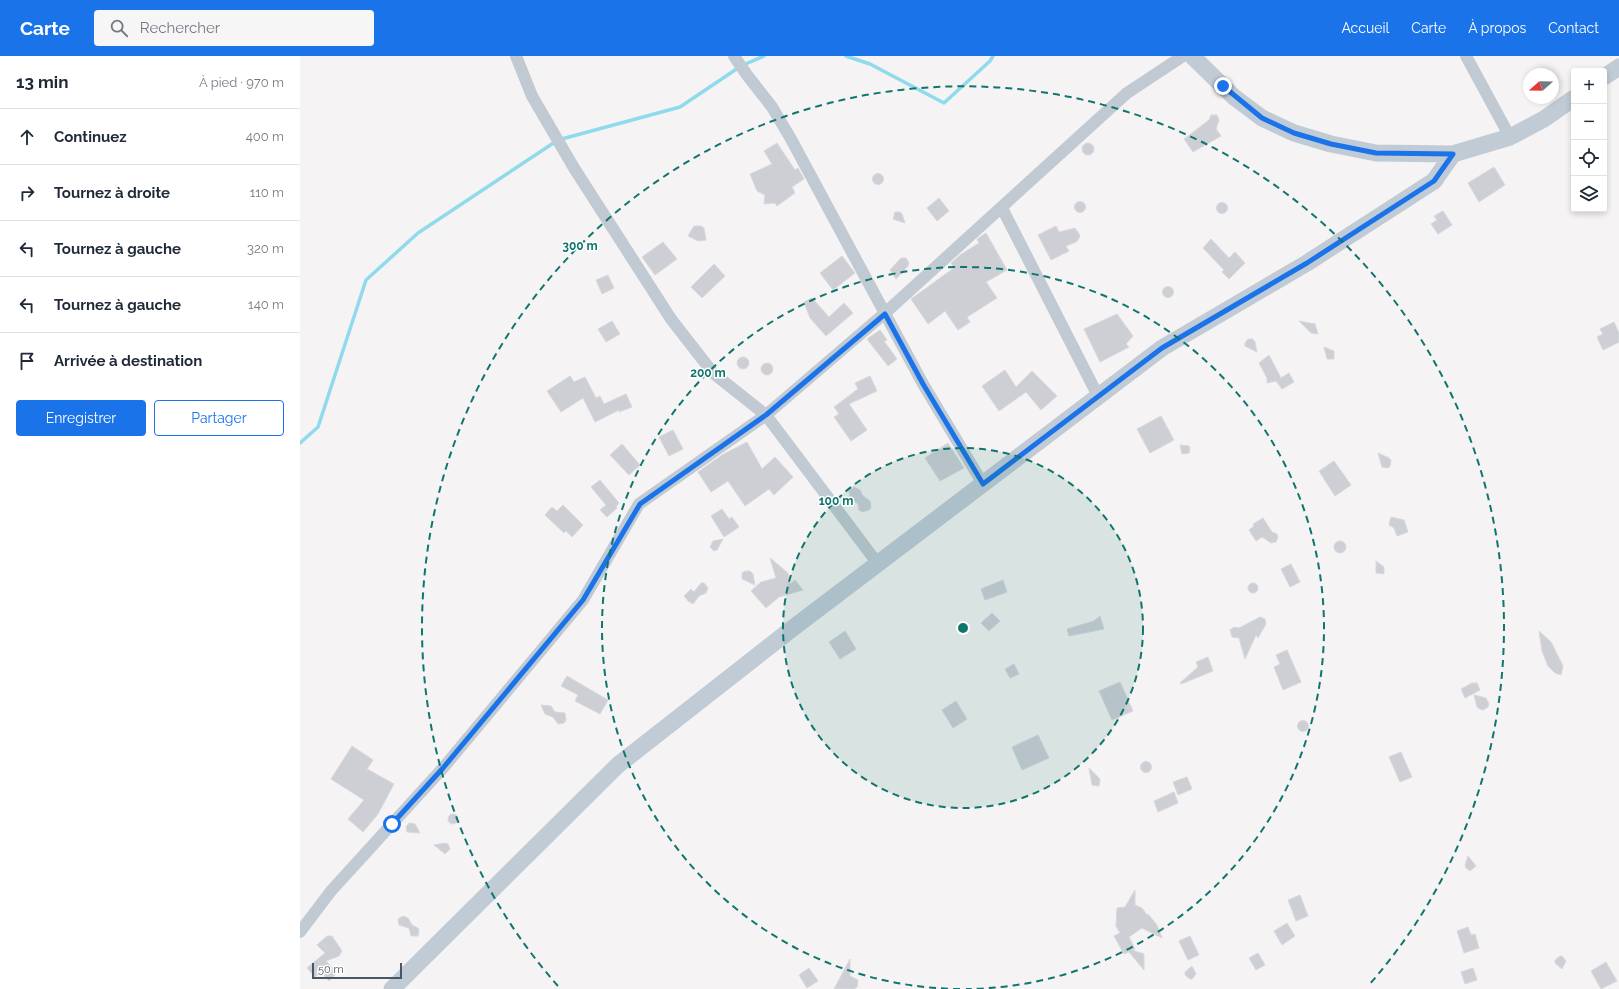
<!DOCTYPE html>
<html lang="fr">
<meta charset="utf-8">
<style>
:root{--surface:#fff;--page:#f6f6f7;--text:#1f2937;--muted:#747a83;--line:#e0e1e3;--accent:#1a73e8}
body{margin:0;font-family:Raleway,sans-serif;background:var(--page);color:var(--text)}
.controls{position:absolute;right:12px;top:12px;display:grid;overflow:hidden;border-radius:4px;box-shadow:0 2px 6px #0003}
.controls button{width:36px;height:36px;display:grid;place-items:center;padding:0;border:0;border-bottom:1px solid var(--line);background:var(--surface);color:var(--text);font:20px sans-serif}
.compass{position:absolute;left:1223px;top:12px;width:36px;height:36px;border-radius:50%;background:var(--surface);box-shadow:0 2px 6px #0003;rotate:250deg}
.scale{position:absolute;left:12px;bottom:10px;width:90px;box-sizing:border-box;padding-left:4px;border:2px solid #4a5661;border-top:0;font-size:11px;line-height:14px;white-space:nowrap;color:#4a5661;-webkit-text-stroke:3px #fff;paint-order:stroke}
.stop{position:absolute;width:12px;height:12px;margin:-9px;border:3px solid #1a73e8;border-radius:50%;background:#fff}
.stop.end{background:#1a73e8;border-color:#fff;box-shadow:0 1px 4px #0008}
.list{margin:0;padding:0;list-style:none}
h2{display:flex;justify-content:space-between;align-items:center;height:52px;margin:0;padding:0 16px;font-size:17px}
h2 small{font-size:13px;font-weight:400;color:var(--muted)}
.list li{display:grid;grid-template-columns:26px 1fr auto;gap:12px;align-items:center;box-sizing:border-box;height:56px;padding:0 16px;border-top:1px solid var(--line)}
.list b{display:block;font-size:15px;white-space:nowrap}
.list em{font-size:13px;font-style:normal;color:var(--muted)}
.actions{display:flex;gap:8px;padding:12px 16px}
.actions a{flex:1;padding:9px 0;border:1px solid var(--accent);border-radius:4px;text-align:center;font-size:14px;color:var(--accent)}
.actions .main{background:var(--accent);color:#fff}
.icon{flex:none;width:22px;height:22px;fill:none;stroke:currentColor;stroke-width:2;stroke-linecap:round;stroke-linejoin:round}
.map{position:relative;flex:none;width:1319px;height:933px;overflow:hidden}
header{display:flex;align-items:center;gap:24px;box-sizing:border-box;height:56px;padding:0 20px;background:var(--accent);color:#fff}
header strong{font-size:19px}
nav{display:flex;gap:22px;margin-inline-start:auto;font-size:14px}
.search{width:280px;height:36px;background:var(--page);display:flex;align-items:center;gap:10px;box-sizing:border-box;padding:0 14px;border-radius:4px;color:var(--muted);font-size:15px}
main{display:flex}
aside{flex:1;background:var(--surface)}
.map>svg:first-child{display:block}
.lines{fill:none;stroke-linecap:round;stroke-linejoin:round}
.stream{stroke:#90daee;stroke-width:3.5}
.building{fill:#cdcfd5;stroke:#d7d9de}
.street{stroke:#c1cad2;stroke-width:12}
.secondary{stroke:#c1cbd6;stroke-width:17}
.route{stroke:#1a73e8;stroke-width:5}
.ring{fill:none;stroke:#0f766e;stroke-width:2;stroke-dasharray:7 5}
.centre{fill:#0f766e;stroke:#fff;stroke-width:2}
.ring-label{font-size:12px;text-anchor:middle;font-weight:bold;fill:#0f766e;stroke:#fff;stroke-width:3;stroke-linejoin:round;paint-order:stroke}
</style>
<header>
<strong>Carte</strong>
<div class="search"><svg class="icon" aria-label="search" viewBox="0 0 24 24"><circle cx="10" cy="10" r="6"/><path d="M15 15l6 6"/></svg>Rechercher</div>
<nav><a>Accueil</a><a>Carte</a><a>À propos</a><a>Contact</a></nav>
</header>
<main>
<aside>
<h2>13 min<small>À pied · 970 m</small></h2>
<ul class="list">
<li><svg class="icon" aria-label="ahead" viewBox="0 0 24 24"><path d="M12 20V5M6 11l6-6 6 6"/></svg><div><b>Continuez</b></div><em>400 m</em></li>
<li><svg class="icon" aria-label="right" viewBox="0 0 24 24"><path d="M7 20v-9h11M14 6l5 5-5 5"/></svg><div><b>Tournez à droite</b></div><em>110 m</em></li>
<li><svg class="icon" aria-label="left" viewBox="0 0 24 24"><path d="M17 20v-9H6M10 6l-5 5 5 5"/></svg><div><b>Tournez à gauche</b></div><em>320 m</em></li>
<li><svg class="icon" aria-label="left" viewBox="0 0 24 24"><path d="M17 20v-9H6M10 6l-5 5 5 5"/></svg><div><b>Tournez à gauche</b></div><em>140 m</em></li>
<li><svg class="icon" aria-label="arrive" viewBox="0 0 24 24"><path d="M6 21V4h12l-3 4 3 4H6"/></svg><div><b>Arrivée à destination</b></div></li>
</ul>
<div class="actions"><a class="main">Enregistrer</a><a>Partager</a></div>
</aside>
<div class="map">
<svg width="1319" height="933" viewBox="0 0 1319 933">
<rect width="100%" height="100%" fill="#f5f3f3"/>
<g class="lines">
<path class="stream" d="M 546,0 L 570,8 L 644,47 L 690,5 L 693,0
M 0,387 L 18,371 L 66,224 L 118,177 L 258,84 L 380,51 L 441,10 L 464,0"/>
</g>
<path class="building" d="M 911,59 L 917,59 L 919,64 L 916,73 L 921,80 L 893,96 L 884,83 L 909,64 Z
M 477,87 L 495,114 L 498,112 L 504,123 L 492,131 L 495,137 L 477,150 L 475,147 L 464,148 L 465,139 L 457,135 L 450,118 L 472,108 L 464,95 Z
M782 93a6 6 0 1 1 12 0a6 6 0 1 1-12 0Z
M 1194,111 L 1205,129 L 1179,146 L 1168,127 Z
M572.5 123a5.5 5.5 0 1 1 11 0a5.5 5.5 0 1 1-11 0Z
M 639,142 L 649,155 L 637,165 L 627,152 Z
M774.5 151a5.5 5.5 0 1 1 11 0a5.5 5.5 0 1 1-11 0Z
M916.5 152a5.5 5.5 0 1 1 11 0a5.5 5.5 0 1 1-11 0Z
M 1143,155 L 1152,169 L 1138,178 L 1131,168 L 1137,164 L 1134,160 Z
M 595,156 L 600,156 L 602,158 L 605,167 L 593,163 Z
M 394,170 L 401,170 L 404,172 L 406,184 L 398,185 L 388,180 Z
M 756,170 L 759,176 L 775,172 L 779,178 L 780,181 L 776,186 L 766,190 L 769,195 L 751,204 L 738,179 Z
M 686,177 L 707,214 L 686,226 L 697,242 L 667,261 L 670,266 L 658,274 L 645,255 L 628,268 L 611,243 L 654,212 L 651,207 L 660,199 L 679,187 L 677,183 Z
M 911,183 L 929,202 L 935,196 L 945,207 L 929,223 L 922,216 L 924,214 L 903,192 Z
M 363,186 L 377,203 L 355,219 L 342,201 Z
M 542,200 L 555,217 L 533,234 L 520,217 Z
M 601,202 L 606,202 L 609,207 L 608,210 L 596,223 L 590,214 Z
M 414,208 L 425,220 L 402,242 L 391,231 Z
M 308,219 L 314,232 L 302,238 L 296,224 Z
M862.5 236a5.5 5.5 0 1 1 11 0a5.5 5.5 0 1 1-11 0Z
M 512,242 L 529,261 L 544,247 L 553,257 L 526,280 L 510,262 L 504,246 Z
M 817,258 L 833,280 L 826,288 L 829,291 L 800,306 L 784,273 Z
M 312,265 L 320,278 L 306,286 L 298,273 Z
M 999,265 L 1015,268 L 1018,278 L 1011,277 Z
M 1314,266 L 1319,277 L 1319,286 L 1303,294 L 1297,281 L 1303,278 L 1300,273 Z
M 580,274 L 587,284 L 584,285 L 597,303 L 588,310 L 567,283 Z
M 948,283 L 953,283 L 955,286 L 957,296 L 945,290 L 945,287 Z
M 1024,291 L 1034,295 L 1034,303 L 1027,303 Z
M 969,299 L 981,322 L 989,317 L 994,326 L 982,333 L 976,325 L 967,327 L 967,322 L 959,307 Z
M437 307a6 6 0 1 1 12 0a6 6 0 1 1-12 0Z
M461 313a6 6 0 1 1 12 0a6 6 0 1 1-12 0Z
M 705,314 L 716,331 L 732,315 L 757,340 L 741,354 L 726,336 L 699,355 L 682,330 Z
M 270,320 L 274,326 L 285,321 L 296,342 L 300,340 L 304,348 L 326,338 L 332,351 L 319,356 L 319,354 L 295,366 L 283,342 L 261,356 L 247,335 Z
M 570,320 L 577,335 L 549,348 L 567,374 L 551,385 L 534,361 L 539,358 L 534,351 L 558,333 L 555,327 Z
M 861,360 L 874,384 L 850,397 L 837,373 Z
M 373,374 L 383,393 L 369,400 L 359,381 Z
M 447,386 L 462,413 L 475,401 L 493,421 L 474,439 L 469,433 L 445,450 L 428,425 L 411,436 L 398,416 L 422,399 Z
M 648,387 L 664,412 L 640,425 L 625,402 Z
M 322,388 L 340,409 L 329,419 L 310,399 Z
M 880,389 L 889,390 L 890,392 L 889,397 L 882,398 Z
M 1078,397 L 1089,402 L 1091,404 L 1090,410 L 1088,412 L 1082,411 Z
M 1034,405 L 1051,429 L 1035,440 L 1019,415 Z
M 300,424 L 319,447 L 316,451 L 317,452 L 307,461 L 300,454 L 306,449 L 291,431 Z
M 554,431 L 560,434 L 563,440 L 570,445 L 571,452 L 569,454 L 562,456 L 559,454 L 558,448 L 550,442 L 549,435 Z
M 263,449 L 283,469 L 272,481 L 266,475 L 264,477 L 245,459 L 252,451 L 257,455 Z
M 422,453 L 429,463 L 432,461 L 439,471 L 424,481 L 411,460 Z
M 1091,461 L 1104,464 L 1108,476 L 1097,480 L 1094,472 L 1089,469 Z
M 963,462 L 972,476 L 977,478 L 978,481 L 976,486 L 971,487 L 962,481 L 956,485 L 949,474 L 954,470 L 953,468 Z
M 423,483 L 417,494 L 414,495 L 410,491 L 413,485 Z
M1034 491a6 6 0 1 1 12 0a6 6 0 1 1-12 0Z
M 470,502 L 488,517 L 490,528 L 495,524 L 503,534 L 479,541 L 466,552 L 451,535 L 461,526 L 476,522 Z
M 1076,505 L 1084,511 L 1084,518 L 1076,517 Z
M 991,508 L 1000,526 L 990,531 L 981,513 Z
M 445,515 L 450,515 L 453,518 L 455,529 L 442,523 L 442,517 Z
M 703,524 L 707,536 L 685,544 L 681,533 Z
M948 532a5 5 0 1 1 10 0a5 5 0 1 1-10 0Z
M 401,527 L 404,527 L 408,532 L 406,537 L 399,540 L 393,548 L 388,545 L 384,540 L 391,533 L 394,536 Z
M 692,557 L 700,565 L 689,575 L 681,567 Z
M 800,560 L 804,573 L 769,580 L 767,573 L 794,565 Z
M 960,561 L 965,563 L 966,568 L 958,582 L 956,579 L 945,603 L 939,582 L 932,581 L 930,574 L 934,571 L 939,572 Z
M 545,575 L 556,593 L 540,603 L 529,586 Z
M 1239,575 L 1251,586 L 1263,610 L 1261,619 L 1255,617 L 1248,610 L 1242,595 Z
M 987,594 L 1001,626 L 983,634 L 974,611 L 980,608 L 976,599 Z
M 908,601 L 913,615 L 881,628 L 880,627 L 898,611 L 896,606 Z
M 714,608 L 719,618 L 710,622 L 705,613 Z
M 267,620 L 308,644 L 300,658 L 275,645 L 278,639 L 261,630 Z
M 820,626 L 833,655 L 812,664 L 799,635 Z
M 1172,627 L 1177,627 L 1180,634 L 1165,642 L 1161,633 Z
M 1174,639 L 1186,642 L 1189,648 L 1188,651 L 1183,654 L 1180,653 L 1177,651 Z
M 656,645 L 667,663 L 653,672 L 642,654 Z
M 241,649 L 251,650 L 255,656 L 265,657 L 266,664 L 264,667 L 258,668 L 253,661 L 245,658 Z
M997.5 670a5.5 5.5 0 1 1 11 0a5.5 5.5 0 1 1-11 0Z
M 738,679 L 749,702 L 722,714 L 712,691 Z
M 52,690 L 73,704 L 67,713 L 94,728 L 78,758 L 63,776 L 48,763 L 64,744 L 31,723 Z
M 1101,696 L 1112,721 L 1100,726 L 1089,701 Z
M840.5 711a5.5 5.5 0 1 1 11 0a5.5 5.5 0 1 1-11 0Z
M 789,712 L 800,723 L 799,730 L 792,729 Z
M 887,721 L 892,733 L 878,739 L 873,726 Z
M 874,736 L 878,747 L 858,756 L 854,745 Z
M148 763a5 5 0 1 1 10 0a5 5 0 1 1-10 0Z
M 109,767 L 115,768 L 120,777 L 107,776 L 106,771 Z
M 145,787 L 148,788 L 150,793 L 145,798 L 134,789 Z
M 1168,800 L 1176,810 L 1170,815 L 1166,812 L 1165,809 Z
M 835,834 L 835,849 L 842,852 L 847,859 L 848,858 L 857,869 L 862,882 L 842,872 L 829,881 L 835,893 L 832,894 L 844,898 L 844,914 L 829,896 L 824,898 L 814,880 L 820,877 L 816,870 L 817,852 L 825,851 Z
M 1000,839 L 1008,860 L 996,865 L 988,844 Z
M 103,860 L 108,862 L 112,869 L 118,872 L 119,874 L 118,880 L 111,880 L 109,872 L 99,869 L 98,863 Z
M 987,867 L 995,880 L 982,889 L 974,875 Z
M 1168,871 L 1171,879 L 1175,878 L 1179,892 L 1164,897 L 1157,875 Z
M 27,880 L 32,880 L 42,895 L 39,900 L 26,905 L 37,917 L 29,925 L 21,916 L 15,921 L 7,912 L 25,897 L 17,889 Z
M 890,880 L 899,899 L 888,904 L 879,885 Z
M 958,897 L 965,909 L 956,914 L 949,902 Z
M 1260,900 L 1262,900 L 1266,905 L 1262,913 L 1255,907 L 1255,904 Z
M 550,903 L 550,920 L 558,924 L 557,931 L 554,933 L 534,933 Z
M 1306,906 L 1317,925 L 1301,933 L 1291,915 Z
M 892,910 L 896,918 L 892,923 L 890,923 L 885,919 L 885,916 Z
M 509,912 L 518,925 L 507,932 L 499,919 Z
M 1173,912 L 1177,924 L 1165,928 L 1161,916 Z"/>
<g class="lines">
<path class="street" d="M 216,0 L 232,40 L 274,112 L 371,263 L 413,317 L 466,359 L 578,508
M 434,0 L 447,19 L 472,51 L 491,83 L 623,328 L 683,428
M 1166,0 L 1210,81
M 702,152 L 798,340
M 0,876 L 31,835 L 143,712 L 283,544 L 339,448 L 466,359 L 585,257 L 827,37 L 883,0"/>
<path class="secondary" d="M 892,0 L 934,41 L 962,62 L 994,77 L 1031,88 L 1076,97 L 1153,98 L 1210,81 L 1244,63 L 1274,42
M 1304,21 L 1319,11
M 92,933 L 318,709 L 489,575 L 862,292 L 1007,207 L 1134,125 L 1153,98"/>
</g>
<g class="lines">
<path class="route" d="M 92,768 L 143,712 L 283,544 L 340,448 L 466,359 L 585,258 L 623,328 L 683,428 L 862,292 L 1007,207 L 1134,125 L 1153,98 L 1076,97 L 1031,88 L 994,77 L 962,62 L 923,30"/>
</g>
<circle cx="663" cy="572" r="180" fill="#0f766e" fill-opacity=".12"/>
<g class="ring">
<circle cx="663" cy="572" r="180"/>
<path d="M660 933A361 361 0 1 1 666 933"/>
<path d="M258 930A541 541 0 1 1 1068 930"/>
</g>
<circle cx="663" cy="572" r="6" class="centre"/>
<g class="ring-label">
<text x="280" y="194">300 m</text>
<text x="408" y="321">200 m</text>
<text x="536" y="449">100 m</text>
</g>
</svg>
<div class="controls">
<button>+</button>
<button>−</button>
<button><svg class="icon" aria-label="locate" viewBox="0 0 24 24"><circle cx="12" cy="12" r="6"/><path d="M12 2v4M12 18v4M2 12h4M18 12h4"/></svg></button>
<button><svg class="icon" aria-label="layers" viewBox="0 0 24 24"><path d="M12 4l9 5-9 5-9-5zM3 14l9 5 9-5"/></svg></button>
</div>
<svg class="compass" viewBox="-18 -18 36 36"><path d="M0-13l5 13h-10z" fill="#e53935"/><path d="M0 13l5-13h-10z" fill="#747a83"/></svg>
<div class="scale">50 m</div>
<div class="stop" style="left:92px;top:768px"></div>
<div class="stop end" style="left:923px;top:30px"></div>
</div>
</main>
